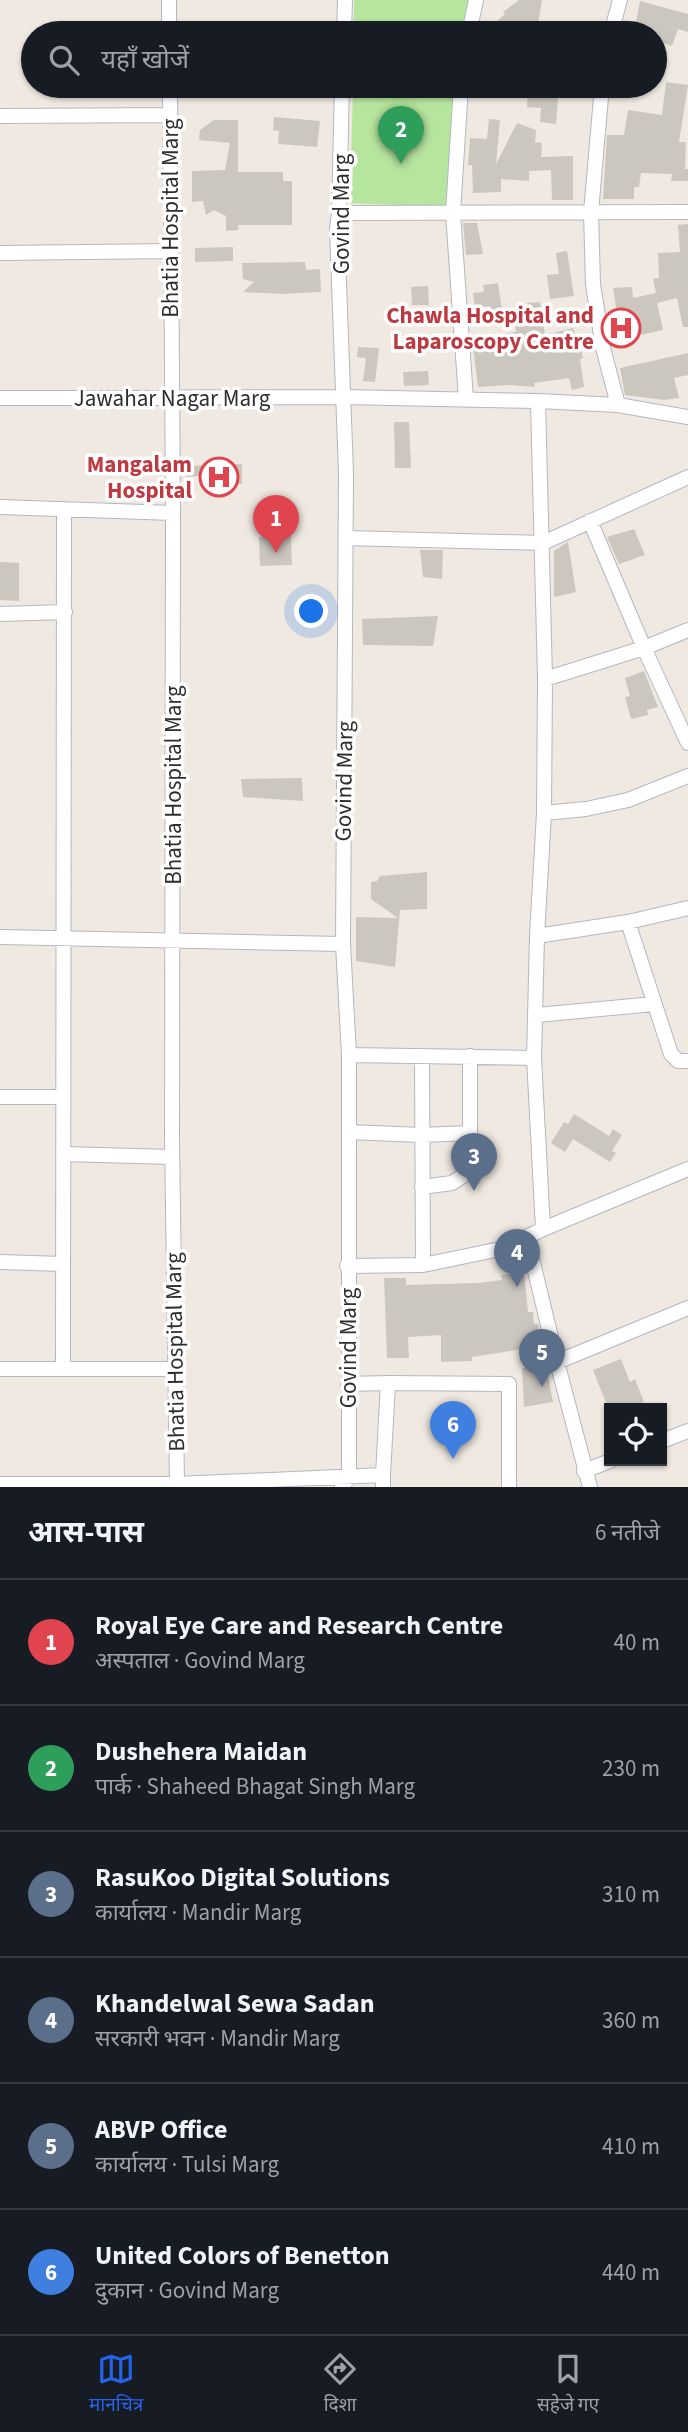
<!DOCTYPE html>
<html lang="hi">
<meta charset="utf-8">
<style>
:root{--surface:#171b24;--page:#242831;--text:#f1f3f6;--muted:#9ea1a6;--line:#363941;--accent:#2563eb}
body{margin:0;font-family:"Source Sans 3","Noto Sans Devanagari",sans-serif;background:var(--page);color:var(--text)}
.controls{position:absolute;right:21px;bottom:21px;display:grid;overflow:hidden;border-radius:0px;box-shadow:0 2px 5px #0004}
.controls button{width:63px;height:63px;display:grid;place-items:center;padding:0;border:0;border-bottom:2px solid var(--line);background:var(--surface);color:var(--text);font:35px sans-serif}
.you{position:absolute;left:312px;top:612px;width:24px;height:24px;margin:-18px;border:5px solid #fff;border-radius:50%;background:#1a73e8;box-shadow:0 0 0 10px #1a73e833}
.badge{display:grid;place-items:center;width:46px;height:46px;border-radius:50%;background:var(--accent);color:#fff;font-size:23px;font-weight:700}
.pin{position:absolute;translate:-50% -58px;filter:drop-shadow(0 2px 4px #0008)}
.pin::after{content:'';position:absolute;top:37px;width:24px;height:21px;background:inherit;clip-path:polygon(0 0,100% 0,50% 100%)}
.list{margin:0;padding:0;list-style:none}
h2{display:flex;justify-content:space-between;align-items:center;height:91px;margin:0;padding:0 28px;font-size:30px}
h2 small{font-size:23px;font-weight:400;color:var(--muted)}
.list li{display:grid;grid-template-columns:46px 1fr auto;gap:21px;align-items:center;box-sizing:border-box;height:126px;padding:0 28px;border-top:2px solid var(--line)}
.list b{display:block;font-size:26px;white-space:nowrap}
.list p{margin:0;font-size:23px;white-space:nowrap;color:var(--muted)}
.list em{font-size:23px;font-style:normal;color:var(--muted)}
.icon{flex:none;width:38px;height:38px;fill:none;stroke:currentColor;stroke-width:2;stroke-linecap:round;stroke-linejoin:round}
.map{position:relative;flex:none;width:688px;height:1487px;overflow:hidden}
.search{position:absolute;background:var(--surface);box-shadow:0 2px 5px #0004;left:21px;right:21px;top:21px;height:77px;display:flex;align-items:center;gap:18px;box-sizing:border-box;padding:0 24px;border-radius:38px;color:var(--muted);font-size:26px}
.sheet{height:847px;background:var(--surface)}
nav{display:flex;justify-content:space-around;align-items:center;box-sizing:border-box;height:98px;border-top:2px solid var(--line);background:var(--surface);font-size:19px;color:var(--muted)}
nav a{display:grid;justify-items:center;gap:4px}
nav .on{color:var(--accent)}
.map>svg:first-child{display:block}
.green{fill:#b6e59e}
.building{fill:#cbc7bf}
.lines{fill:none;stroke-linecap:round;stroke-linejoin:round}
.minor-casing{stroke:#b4b7c1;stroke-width:16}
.minor{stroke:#fff;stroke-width:14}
.labels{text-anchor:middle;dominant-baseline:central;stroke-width:7;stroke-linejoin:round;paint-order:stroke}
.street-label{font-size:23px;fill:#2e2e2e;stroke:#fff}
.health-label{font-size:23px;font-weight:bold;fill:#be3a42;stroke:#fff;text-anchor:end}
</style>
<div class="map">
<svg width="688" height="1487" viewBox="0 0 688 1487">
<rect width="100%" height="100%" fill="#efe9e1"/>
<path class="green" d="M 354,0 L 474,0 L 469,33 L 354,33 Z
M 353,86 L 461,86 L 446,207 L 350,203 Z"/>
<path class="building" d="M 519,0 L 542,0 L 538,24 L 561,30 L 560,33 L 491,33 L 496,22 L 505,14 L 503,12 Z
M 640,1 L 688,14 L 688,32 L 678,29 L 672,46 L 655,40 L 658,33 L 634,33 Z
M 666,82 L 688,85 L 679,142 L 686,142 L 685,169 L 688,169 L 688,181 L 671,181 L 672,174 L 641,173 L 639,187 L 634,187 L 634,199 L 603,199 L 607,135 L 624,135 L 628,110 L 662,115 Z
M 528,86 L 559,86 L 556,124 L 540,122 L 541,108 L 527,107 Z
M 274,117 L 320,121 L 317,147 L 278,144 L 279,131 L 273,130 Z
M 489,119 L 500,120 L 496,164 L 517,123 L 536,130 L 535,142 L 542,143 L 541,157 L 573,156 L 573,200 L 552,200 L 551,170 L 529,171 L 529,181 L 501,179 L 501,192 L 473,193 L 472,165 L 468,165 L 470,138 L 487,139 Z
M 214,120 L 238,120 L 238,172 L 283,172 L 283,181 L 292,181 L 292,225 L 238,225 L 238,230 L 226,231 L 226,216 L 214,210 L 206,215 L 203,201 L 192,202 L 192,171 L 225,170 L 230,143 L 199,140 L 200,130 Z
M 463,223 L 477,223 L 483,254 L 466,255 Z
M 688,224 L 688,327 L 683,327 L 677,298 L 657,303 L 663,330 L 618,340 L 612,314 L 617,313 L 613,288 L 632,287 L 633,298 L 656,293 L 653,279 L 659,278 L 658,253 L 680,252 L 678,225 Z
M 233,247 L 233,261 L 195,262 L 195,248 Z
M 567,251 L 574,296 L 550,299 L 547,275 L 559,274 L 556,253 Z
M 305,262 L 306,270 L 320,269 L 321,292 L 283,294 L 243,292 L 254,282 L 243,279 L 242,263 Z
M 498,283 L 502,310 L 491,312 L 490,306 L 475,308 L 473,293 L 484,292 L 483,285 Z
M 428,286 L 429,305 L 412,305 L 411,287 Z
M 540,302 L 545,335 L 573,328 L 575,335 L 578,335 L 583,358 L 580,359 L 584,387 L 572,390 L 569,378 L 534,383 L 535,387 L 510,385 L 478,387 L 472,338 L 516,332 L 515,318 L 529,316 L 527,303 Z
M 358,347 L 379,348 L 375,382 L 363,381 L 366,358 L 357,357 Z
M 688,353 L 688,375 L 674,378 L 679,398 L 664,400 L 625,395 L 620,368 Z
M 428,371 L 429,385 L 404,386 L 403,372 Z
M 394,422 L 409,422 L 411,468 L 395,468 Z
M 242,464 L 242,484 L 200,486 L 199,476 L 186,477 L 186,466 Z
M 634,529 L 645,555 L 619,564 L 607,537 Z
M 291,536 L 292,565 L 260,566 L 259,537 Z
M 568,542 L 576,592 L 554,597 L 554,551 Z
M 420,550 L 443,550 L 442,579 L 423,577 Z
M 0,562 L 19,563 L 19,601 L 0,600 Z
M 438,616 L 433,646 L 363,645 L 362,619 Z
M 644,671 L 658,707 L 647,710 L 648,715 L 631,719 L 625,697 L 630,696 L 625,678 Z
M 302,778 L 303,801 L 243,797 L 241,779 Z
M 427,872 L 427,909 L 400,910 L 395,967 L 356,961 L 356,917 L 398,918 L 371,899 L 371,882 L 377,881 L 380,876 Z
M 574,1114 L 609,1136 L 613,1129 L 622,1135 L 612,1151 L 616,1153 L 610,1162 L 573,1139 L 565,1152 L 551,1143 L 564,1122 L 568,1124 Z
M 524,1272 L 528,1312 L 533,1312 L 534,1324 L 538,1324 L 541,1346 L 472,1357 L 472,1361 L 441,1362 L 441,1335 L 408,1337 L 409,1358 L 387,1358 L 384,1278 L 406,1278 L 406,1285 L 478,1283 L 502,1280 L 501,1275 Z
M 621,1359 L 630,1382 L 635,1379 L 644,1402 L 630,1408 L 608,1408 L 593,1370 Z
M 546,1366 L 553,1402 L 524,1407 L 522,1368 Z"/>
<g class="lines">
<defs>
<path id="minor" d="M 169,0 L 169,33
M 344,33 L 345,0
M 469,33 L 476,0
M 611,33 L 620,0
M 170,86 L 173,513 L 172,1139 L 177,1484
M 461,86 L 453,213 L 466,399
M 602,86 L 591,212 L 593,284 L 603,348 L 618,405
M 0,116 L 170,115
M 339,213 L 688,212
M 0,253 L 170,251
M 0,398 L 344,397 L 538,401 L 618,405 L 688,417
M 538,401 L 545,679 L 544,813 L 537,936 L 534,1058 L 543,1229
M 0,507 L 173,513
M 590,521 L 644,648 L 688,743
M 346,538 L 543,543 L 688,477
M 0,614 L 65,612
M 545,679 L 644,648 L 688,630
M 544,813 L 586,809 L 628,800 L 688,776
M 628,922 L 671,1054 L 678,1061 L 688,1061
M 537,936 L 628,922 L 688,908
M 0,937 L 343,944
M 537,1015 L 654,1004
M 349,1055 L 534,1058
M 422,1056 L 423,1265
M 0,1097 L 63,1097
M 349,1132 L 421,1135 L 470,1133
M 63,1154 L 172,1157
M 422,1187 L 452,1183 L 467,1173 L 470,1162 L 470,1056
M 527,1238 L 557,1362 L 590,1487
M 0,1262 L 63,1264
M 347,1266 L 423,1265 L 505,1248 L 543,1229 L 688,1169
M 557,1362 L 688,1308
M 0,1369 L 176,1369
M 63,1369 L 64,509
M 348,1384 L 388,1383
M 662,1441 L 688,1431
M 584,1471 L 610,1461
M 383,1475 L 388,1383 L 509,1384 L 509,1487
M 0,1484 L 177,1484 L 383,1475 L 383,1487
M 342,1487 L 349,1477 L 349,1055 L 343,944 L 346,473 L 337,228 L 339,213 L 342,86"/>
</defs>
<use href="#minor" class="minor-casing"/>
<use href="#minor" class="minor"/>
</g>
<defs>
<symbol id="hospital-ring" viewBox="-11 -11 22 22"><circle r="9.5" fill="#fff" stroke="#e0444e" stroke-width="1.5"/><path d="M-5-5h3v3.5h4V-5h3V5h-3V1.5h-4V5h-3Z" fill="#e0444e"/></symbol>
</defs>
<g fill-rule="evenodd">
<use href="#hospital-ring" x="599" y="306" width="44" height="44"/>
<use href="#hospital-ring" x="197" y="455" width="44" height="44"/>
</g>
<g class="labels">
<g class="street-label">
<text transform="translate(341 214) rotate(-90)">Govind Marg</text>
<text transform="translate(170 218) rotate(-90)">Bhatia Hospital Marg</text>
<text x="172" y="398">Jawahar Nagar Marg</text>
<text transform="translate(344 781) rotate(-89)">Govind Marg</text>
<text transform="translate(173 785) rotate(-90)">Bhatia Hospital Marg</text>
<text transform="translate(348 1348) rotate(-90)">Govind Marg</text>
<text transform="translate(175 1352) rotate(-91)">Bhatia Hospital Marg</text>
</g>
<g class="health-label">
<text x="594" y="315">Chawla Hospital and<tspan x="594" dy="26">Laparoscopy Centre</tspan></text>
<text x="192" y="464">Mangalam<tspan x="192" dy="26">Hospital</tspan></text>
</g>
</g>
</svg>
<div class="controls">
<button><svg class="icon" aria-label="locate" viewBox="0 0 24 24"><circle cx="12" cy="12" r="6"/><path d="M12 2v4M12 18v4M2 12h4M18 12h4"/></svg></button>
</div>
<div class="you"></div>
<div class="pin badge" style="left:276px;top:553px;background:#e0444e">1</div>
<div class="pin badge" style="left:401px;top:164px;background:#2e9e5b">2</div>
<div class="pin badge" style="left:474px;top:1191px;background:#5c6f8a">3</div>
<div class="pin badge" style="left:517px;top:1287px;background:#5c6f8a">4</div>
<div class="pin badge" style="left:542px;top:1387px;background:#5c6f8a">5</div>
<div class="pin badge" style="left:453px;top:1459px;background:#3f7fe0">6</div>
<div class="search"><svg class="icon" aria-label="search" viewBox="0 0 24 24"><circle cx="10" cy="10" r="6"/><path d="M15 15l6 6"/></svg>यहाँ खोजें</div>
</div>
<section class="sheet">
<h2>आस-पास<small>6 नतीजे</small></h2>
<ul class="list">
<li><span class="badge" style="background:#e0444e">1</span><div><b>Royal Eye Care and Research Centre</b><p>अस्पताल · Govind Marg</p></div><em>40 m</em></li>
<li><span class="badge" style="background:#2e9e5b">2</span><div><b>Dushehera Maidan</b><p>पार्क · Shaheed Bhagat Singh Marg</p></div><em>230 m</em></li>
<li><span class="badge" style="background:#5c6f8a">3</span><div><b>RasuKoo Digital Solutions</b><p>कार्यालय · Mandir Marg</p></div><em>310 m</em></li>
<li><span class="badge" style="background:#5c6f8a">4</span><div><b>Khandelwal Sewa Sadan</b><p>सरकारी भवन · Mandir Marg</p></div><em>360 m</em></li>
<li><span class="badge" style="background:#5c6f8a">5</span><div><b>ABVP Office</b><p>कार्यालय · Tulsi Marg</p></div><em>410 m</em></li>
<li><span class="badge" style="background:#3f7fe0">6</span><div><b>United Colors of Benetton</b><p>दुकान · Govind Marg</p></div><em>440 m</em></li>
</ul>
</section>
<nav>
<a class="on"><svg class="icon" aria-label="map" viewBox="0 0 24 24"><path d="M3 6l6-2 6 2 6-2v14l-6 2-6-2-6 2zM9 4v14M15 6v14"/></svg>मानचित्र</a>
<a><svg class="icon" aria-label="directions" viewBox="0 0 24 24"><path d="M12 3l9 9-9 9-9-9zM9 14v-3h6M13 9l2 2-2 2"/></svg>दिशा</a>
<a><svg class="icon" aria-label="saved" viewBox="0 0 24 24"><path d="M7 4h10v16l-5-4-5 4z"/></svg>सहेजे गए</a>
</nav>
